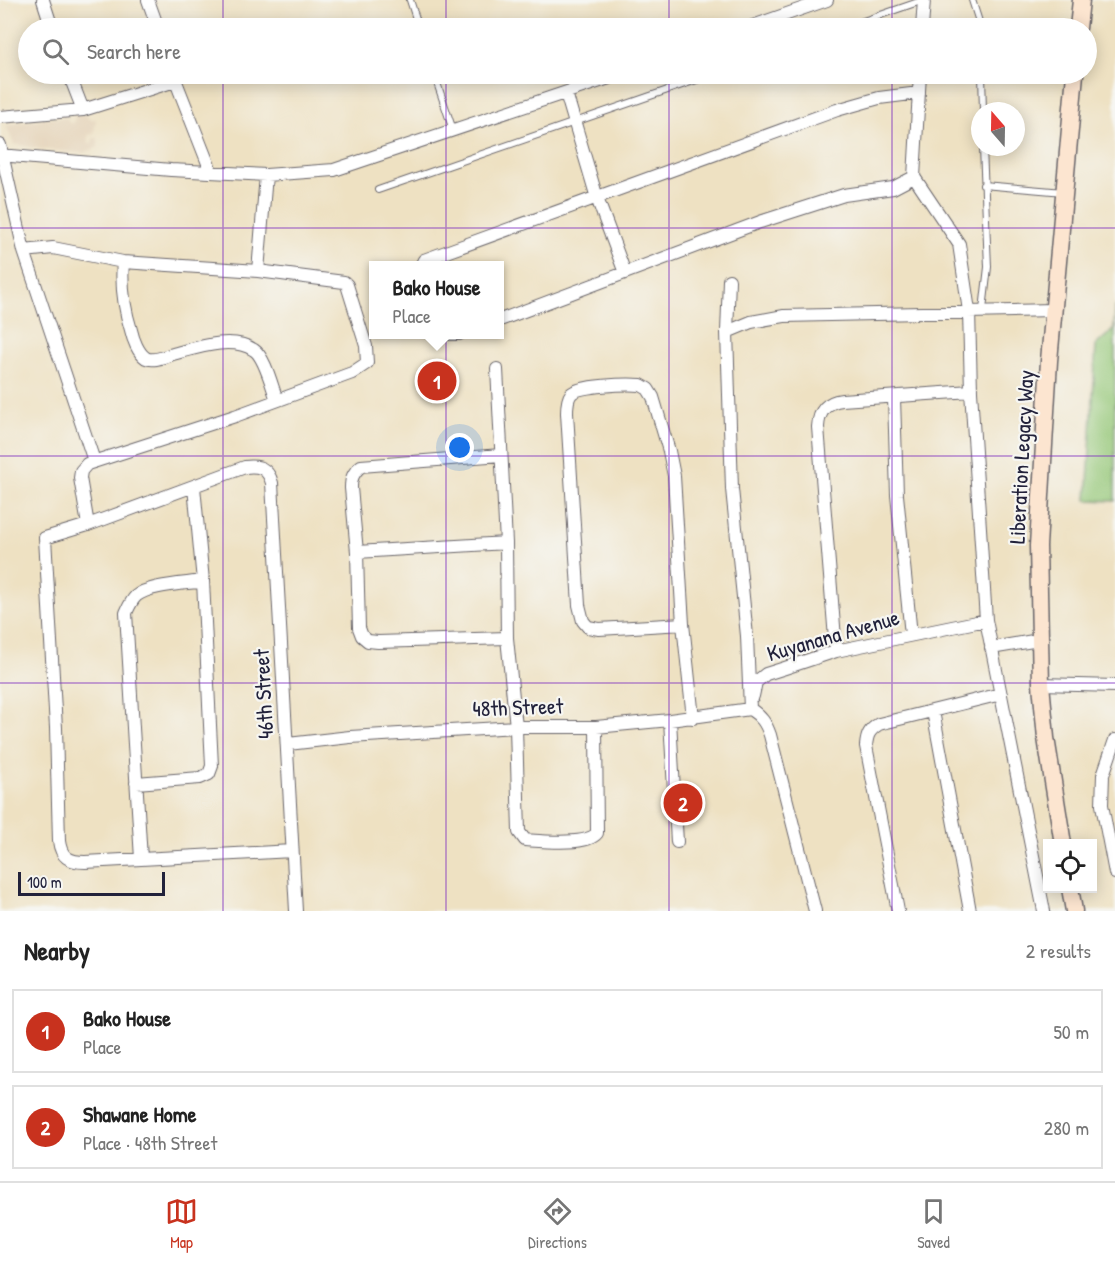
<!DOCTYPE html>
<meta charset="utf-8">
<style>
:root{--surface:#fff;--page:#f6f6f6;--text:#222;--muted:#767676;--line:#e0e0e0;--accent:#c8321e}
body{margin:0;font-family:"Patrick Hand",sans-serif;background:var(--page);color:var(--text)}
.controls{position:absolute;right:18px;bottom:18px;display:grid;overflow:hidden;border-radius:0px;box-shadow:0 3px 15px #0003}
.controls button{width:54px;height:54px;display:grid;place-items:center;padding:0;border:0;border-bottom:2px solid var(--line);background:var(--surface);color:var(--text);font:30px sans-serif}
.compass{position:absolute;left:971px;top:102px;width:54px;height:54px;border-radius:50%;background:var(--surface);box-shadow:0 3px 15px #0003;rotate:340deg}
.scale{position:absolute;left:18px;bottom:15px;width:147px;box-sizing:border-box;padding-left:6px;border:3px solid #22223b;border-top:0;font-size:16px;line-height:21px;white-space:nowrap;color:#22223b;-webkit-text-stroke:4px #f6f6f2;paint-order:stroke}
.you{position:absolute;left:460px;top:448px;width:21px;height:21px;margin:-15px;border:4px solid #fff;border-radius:50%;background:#1a73e8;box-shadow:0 0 0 9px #1a73e833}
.badge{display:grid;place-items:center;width:39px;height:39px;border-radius:50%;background:var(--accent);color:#fff;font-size:20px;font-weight:700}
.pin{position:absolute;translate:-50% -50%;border:3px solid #fff;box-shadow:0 2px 6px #0006}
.popup{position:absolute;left:369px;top:261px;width:135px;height:78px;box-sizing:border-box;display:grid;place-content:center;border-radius:0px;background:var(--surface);filter:drop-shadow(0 2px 4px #0005);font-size:20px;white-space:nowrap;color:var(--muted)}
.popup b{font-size:22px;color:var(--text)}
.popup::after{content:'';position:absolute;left:50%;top:100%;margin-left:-12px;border:12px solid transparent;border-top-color:var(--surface)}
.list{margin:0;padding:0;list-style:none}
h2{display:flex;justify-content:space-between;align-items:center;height:78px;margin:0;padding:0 24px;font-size:26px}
h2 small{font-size:20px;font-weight:400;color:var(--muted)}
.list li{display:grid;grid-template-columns:39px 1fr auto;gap:18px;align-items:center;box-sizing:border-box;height:84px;margin:0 12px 12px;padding:0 12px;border:2px solid var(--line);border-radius:0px}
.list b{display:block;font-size:22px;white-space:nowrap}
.list p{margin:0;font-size:20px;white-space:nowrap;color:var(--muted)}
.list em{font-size:20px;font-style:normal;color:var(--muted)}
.icon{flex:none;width:33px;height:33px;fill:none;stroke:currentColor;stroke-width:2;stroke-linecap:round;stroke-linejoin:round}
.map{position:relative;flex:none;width:1115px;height:911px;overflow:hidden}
.search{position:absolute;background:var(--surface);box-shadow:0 3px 15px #0003;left:18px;right:18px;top:18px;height:66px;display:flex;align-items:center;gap:15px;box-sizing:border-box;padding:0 21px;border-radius:33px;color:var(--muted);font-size:22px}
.sheet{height:270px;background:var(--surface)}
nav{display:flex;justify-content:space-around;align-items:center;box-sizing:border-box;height:84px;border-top:2px solid var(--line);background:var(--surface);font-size:16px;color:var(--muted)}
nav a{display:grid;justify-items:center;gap:3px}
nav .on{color:var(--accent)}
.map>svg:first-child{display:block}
.built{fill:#e4d1b5}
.green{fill:#95c778;stroke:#5c745a;stroke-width:1.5}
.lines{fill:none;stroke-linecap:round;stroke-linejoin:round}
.service-casing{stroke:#69656a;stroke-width:8}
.minor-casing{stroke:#69656a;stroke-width:14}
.secondary-casing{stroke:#69656a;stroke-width:19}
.service{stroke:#fff;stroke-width:6}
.minor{stroke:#fff;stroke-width:12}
.secondary{stroke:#fce5d0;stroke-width:16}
.grid{fill:none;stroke:#7b2cbf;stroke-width:1.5;stroke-opacity:0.55}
.labels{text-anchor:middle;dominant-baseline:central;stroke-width:4.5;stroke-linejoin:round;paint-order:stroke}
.street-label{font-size:22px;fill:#22223b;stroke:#f6f6f2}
</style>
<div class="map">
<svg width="1115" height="911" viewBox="0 0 1115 911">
<rect width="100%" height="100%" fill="#f6f6f2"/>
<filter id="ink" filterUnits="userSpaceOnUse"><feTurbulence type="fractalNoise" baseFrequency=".0167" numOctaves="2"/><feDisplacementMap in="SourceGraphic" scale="12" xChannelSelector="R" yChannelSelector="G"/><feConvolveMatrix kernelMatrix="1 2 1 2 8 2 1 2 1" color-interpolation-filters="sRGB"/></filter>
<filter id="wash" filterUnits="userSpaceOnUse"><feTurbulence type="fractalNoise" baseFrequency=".008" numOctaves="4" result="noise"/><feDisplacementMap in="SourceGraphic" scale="24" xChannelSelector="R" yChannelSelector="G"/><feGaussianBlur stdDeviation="1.35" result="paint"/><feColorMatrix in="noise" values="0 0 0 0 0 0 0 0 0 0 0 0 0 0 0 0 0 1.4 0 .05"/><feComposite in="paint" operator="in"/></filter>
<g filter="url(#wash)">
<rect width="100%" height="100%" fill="#eee1c2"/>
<path class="built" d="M 85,114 L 89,119 L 96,119 L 94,134 L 88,135 L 89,143 L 92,143 L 93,138 L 98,138 L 98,147 L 83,153 L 40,149 L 14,144 L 6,126 L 46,118 L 67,118 L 69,123 L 74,123 L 75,116 Z"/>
<path class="green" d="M 1115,306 L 1115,501 L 1087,500 L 1096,345 L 1114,329 Z"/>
</g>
<g filter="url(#ink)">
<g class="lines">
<defs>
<path id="service" d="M 410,0 L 419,28
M 972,0 L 981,28
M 843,28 L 924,0
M 434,74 L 453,130
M 982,74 L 983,111
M 983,185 L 1064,192
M 378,190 L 714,74
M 983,310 L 988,267 L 983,147"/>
<path id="minor" d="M 43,0 L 52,28
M 148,0 L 158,28
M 747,28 L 827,0
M 922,28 L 924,0
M 69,74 L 83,110
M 173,74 L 211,171
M 920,74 L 914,177 L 959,244 L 969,311 L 971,391 L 986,620 L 1044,911
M 566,93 L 597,198 L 625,273
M 0,117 L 83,110 L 175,81
M 0,145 L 24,251 L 94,461
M 0,155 L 171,170 L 266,175 L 334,170 L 621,74
M 24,251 L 53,248 L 123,262 L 258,271 L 344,282 L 347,285 L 366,346 L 367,363 L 352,373 L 235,416 L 87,464 L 81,471 L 80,478 L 88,525
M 123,262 C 121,285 124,308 131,330 C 133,339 138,353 146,358 C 154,362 165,356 173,354 C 196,348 232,335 254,350 C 265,357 272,387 277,400
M 421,266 L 424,260 L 837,110 L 879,98 L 919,93
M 258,271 L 266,175
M 729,280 L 727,332 L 732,489 L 747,636 L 750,709
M 500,320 L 760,222 L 844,195 L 893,188 L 914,177
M 727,332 L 751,322 L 784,316 L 1054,310
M 444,334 L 459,334
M 497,369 L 506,543 L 507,638 L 516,727 L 519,832 L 525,840 C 541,841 587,846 597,833 L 596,727
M 894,398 L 897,495 L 911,635
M 501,455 L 361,466 C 353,473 351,478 351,488 L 357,552 L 359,628 L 362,636 L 368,641 L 378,642 L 507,638
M 357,552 L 506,543
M 683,624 L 599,629 L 588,627 L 583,621 L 579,605 L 567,413 C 567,407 567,399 571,394 C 579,385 627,384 641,385 L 648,389 L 653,397 L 669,451 L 674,476 L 683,624 L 693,718
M 991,648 L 1039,640
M 836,651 L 818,427 C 819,411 826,402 842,400 L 971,391
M 1041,684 L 1115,686
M 753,696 L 756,682 L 766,674 L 785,668 L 836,651 L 986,620
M 750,709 C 761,716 766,723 770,735 L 815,911
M 933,711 L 970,911
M 670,720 L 677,842
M 1115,740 L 1103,775 L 1102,805 L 1115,873
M 288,744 L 350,737 L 516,727 L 596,727 L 670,720 L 750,709
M 136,783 L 200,778 L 209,774 L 212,766 L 203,581 L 194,487
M 292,851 L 85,862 C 69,862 61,857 59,841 L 56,728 L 45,538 L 88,525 L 245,467 C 259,465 268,468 272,483 L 296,911
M 141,859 L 126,613 C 129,606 131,601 136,596 C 149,585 185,584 203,581
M 898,911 L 866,746 C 867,735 869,730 879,724 L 1001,694"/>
<path id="secondary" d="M 1078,28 L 1081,0
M 1063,844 L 1046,738 L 1041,684 L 1038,546 L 1049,361 L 1075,74
M 1070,888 L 1074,911"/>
</defs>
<use href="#service" class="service-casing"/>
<use href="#minor" class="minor-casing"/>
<use href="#secondary" class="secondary-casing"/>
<use href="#service" class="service"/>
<use href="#minor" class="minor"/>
<use href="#secondary" class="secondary"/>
</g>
</g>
<path class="grid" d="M 223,0 L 223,28M 446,0 L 446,28M 669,0 L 669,28M 892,0 L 892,28M 223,74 L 223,911M 446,74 L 446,911M 669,74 L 669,911M 892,74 L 892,911M 0,228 L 1115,228M 0,456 L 1115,456M 0,683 L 1115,683"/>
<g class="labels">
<g class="street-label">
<text transform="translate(1021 457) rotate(-87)">Liberation Legacy Way</text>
<text transform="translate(833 635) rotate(-16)">Kuyanana Avenue</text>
<text transform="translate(263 694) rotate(-93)">46th Street</text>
<text transform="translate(518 707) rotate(-2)">48th Street</text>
</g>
</g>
</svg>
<div class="controls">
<button><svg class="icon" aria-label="locate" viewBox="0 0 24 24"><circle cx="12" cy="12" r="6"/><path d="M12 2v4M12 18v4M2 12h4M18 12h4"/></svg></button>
</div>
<svg class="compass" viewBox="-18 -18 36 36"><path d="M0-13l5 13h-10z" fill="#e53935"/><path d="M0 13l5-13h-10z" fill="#767676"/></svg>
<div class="scale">100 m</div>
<div class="you"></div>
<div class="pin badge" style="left:437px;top:381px">1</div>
<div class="popup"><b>Bako House</b>Place</div>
<div class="pin badge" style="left:683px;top:803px">2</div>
<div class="search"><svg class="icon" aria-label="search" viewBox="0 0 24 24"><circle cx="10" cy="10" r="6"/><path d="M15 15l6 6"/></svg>Search here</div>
</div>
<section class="sheet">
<h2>Nearby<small>2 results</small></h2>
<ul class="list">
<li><span class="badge">1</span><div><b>Bako House</b><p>Place</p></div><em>50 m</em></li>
<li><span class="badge">2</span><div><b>Shawane Home</b><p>Place · 48th Street</p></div><em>280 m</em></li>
</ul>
</section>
<nav>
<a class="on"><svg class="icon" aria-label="map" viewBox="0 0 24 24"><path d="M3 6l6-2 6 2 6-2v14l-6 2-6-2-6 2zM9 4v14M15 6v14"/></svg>Map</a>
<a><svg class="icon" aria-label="directions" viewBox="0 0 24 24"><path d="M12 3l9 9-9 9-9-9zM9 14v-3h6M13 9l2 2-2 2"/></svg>Directions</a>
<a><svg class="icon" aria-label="saved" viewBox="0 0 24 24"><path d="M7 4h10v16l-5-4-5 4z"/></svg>Saved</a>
</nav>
